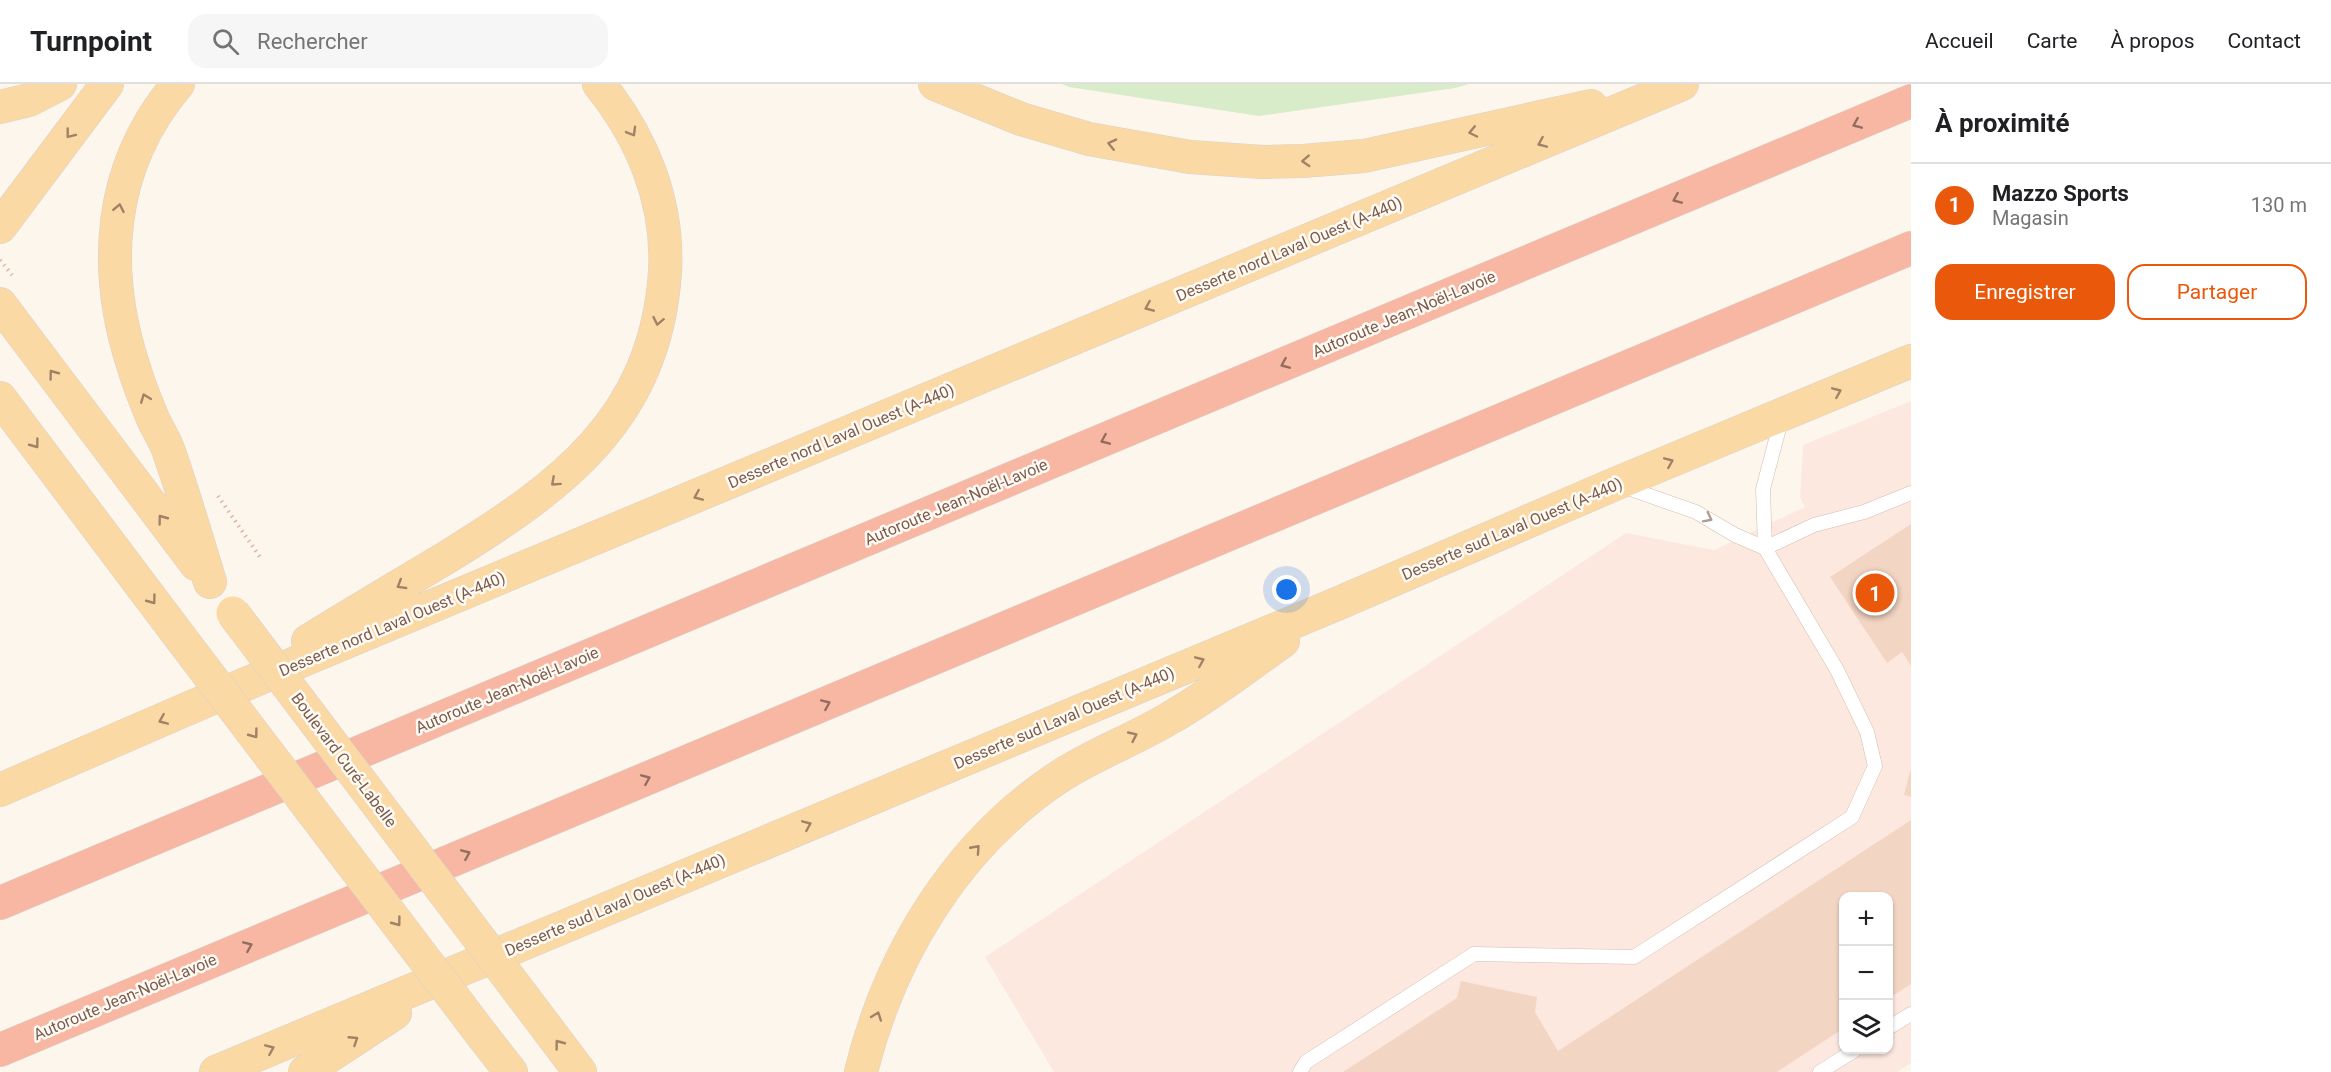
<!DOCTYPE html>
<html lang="fr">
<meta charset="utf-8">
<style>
:root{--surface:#fff;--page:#f6f6f6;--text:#202124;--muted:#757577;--line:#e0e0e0;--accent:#ea580c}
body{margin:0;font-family:Roboto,sans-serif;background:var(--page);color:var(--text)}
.controls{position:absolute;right:18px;bottom:18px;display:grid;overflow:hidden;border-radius:12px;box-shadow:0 2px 4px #0004}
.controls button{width:54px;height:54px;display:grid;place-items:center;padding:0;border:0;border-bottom:2px solid var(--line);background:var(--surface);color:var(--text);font:30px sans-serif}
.you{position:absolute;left:1287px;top:506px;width:21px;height:21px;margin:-15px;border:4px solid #fff;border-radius:50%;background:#1a73e8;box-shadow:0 0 0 9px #1a73e833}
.badge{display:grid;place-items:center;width:39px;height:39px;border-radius:50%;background:var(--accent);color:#fff;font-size:20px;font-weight:700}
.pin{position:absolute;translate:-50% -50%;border:3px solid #fff;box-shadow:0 2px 6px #0006}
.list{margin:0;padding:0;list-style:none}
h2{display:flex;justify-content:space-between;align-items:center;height:78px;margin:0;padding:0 24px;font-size:26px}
h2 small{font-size:20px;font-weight:400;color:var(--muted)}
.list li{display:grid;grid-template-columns:39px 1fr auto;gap:18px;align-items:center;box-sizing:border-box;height:84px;padding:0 24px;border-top:2px solid var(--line)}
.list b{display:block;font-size:22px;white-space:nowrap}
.list p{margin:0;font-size:20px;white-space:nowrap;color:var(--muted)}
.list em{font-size:20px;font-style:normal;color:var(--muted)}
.actions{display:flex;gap:12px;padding:18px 24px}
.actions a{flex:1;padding:14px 0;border:2px solid var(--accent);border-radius:18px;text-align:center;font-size:21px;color:var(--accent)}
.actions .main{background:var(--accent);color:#fff}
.icon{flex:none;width:33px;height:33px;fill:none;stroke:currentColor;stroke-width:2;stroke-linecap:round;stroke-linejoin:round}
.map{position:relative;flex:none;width:1911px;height:988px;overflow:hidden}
header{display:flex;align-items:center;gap:36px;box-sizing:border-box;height:84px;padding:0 30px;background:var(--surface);border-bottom:2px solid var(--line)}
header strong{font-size:28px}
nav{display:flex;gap:33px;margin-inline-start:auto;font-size:21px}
.search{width:420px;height:54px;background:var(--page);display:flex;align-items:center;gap:15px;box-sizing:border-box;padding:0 21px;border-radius:18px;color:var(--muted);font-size:22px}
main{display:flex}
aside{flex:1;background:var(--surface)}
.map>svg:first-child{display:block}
.commercial{fill:#fde8e0;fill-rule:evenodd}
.green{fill:#d8ecc9}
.building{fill:#f3d5c3}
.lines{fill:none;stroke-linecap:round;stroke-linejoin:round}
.lane-casing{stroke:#d1beb0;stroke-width:15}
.primary-casing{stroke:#dad1cd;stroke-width:34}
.highway-casing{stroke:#dad1cd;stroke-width:34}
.path{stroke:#d9b8a5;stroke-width:4;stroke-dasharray:1.5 4.5;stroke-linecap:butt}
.lane{stroke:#fff;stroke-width:14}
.primary{stroke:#fbd9a5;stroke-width:33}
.highway{stroke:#f7b7a3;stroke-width:33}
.primary-bridge-casing{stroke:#dad1cd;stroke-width:34;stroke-linecap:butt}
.primary-bridge{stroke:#fbd9a5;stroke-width:33}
.oneway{stroke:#936e5e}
.oneway2{stroke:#a18267}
.oneway3{stroke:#af9d94}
.labels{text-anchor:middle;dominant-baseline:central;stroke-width:5;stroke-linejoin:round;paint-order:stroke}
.street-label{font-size:16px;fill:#7a5c4d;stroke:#fffaf3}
</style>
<header>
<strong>Turnpoint</strong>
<div class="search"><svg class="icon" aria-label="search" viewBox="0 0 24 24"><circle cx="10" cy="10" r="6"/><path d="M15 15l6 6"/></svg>Rechercher</div>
<nav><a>Accueil</a><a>Carte</a><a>À propos</a><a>Contact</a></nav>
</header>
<main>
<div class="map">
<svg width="1911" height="988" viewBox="0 0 1911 988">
<rect width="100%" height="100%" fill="#fdf6ec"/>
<path class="commercial" d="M 1911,317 L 1911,979 L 1897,988 L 1054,988 L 985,873 L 1626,449 L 1714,466 L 1805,423 L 1800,413 L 1803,361 ZM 1844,812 L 1888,812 L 1888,966 L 1844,966 Z"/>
<path class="green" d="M 1062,0 L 1469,0 L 1455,4 L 1259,32 L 1069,3 Z"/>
<path class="building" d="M 1911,440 L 1911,582 L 1902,568 L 1887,579 L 1830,493 Z
M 1910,687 L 1911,687 L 1911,713 L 1904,711 Z
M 1911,736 L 1911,900 L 1888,915 L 1888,812 L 1844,812 L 1844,944 L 1777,988 L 1343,988 L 1457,914 L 1461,897 L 1537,913 L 1535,928 L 1558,967 Z"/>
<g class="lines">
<defs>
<path id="lane" d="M 1622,402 L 1696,428 L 1735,451 L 1765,464 L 1814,441 L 1864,428 L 1911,409
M 1888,944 L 1911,930
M 1300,988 L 1306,978 L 1474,870 L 1634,873 L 1852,733 L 1875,682 L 1867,648 L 1837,586 L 1765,464 L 1763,405 L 1782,333
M 1820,988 L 1855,966"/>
<path id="primary" d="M 178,0 C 108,82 101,184 134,284 C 139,301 146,318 153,335 C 158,346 165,356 169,368 C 184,411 197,455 210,498
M 935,0 L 1021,35 L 1089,55 L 1190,73 L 1263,78 L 1303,77 L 1364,72 L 1591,22
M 0,23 L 29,16 L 60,0
M 0,143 L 107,0
M 0,220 L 196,480
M 0,314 L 180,553
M 308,557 C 353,529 399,502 444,475 C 561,403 655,336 665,188 C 669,118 642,53 599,0
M 0,706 L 217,612 L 1682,0
M 537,931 L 580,988
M 485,955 L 511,988
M 216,988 L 1339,519 L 1615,400 L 1911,277
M 305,988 L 395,929
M 861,988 C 890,870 958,758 1062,691 C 1097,669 1135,655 1170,634 C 1209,612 1246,583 1283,557"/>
<path id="highway" d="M 0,819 L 1911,17
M 0,966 L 1911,164"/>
</defs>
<use href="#lane" class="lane-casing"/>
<use href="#primary" class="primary-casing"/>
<use href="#highway" class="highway-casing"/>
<path class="path" d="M 0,176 L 12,191
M 218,412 L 262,476"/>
<use href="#lane" class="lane"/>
<use href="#primary" class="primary"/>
<use href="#highway" class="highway"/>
<defs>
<path id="primary-bridge" d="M 233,529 L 537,931
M 180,553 L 485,955"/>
</defs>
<use href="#primary-bridge" class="primary-bridge-casing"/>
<use href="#primary-bridge" class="primary-bridge"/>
</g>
<defs><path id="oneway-chevron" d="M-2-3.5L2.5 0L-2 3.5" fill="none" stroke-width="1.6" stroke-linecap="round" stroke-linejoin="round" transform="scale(1.5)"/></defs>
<g class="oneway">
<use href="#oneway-chevron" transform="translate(1857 40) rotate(157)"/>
<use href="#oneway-chevron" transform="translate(1677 115) rotate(157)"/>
<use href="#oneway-chevron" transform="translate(1285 280) rotate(157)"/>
<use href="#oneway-chevron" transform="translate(1105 356) rotate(157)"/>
<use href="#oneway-chevron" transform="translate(826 620) rotate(-23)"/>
<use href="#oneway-chevron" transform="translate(646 695) rotate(-23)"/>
<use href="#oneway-chevron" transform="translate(466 770) rotate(-23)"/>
<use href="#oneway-chevron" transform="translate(248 862) rotate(-23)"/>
</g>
<g class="oneway2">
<use href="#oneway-chevron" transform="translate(632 48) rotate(60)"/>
<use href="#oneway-chevron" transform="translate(1473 48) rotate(168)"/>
<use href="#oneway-chevron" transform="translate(70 50) rotate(128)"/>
<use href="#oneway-chevron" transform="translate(1542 59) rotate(157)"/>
<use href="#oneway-chevron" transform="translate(1112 60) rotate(-167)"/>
<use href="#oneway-chevron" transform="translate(1306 77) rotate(177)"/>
<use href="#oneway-chevron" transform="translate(119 124) rotate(-79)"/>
<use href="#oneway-chevron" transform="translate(1149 223) rotate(157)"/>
<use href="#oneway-chevron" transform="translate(658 237) rotate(102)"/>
<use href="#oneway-chevron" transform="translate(53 290) rotate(-127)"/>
<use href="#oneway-chevron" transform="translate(1837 308) rotate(-23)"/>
<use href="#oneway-chevron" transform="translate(145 314) rotate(-111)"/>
<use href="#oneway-chevron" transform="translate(35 360) rotate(53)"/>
<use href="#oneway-chevron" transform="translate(1669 378) rotate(-23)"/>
<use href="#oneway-chevron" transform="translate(555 398) rotate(138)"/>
<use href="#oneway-chevron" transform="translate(698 412) rotate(157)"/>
<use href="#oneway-chevron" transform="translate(162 435) rotate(-127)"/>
<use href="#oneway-chevron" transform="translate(401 501) rotate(149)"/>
<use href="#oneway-chevron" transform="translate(152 516) rotate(53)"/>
<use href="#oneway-chevron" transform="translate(1200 577) rotate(-23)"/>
<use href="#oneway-chevron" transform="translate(163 636) rotate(157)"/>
<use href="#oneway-chevron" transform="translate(254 650) rotate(53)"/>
<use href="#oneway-chevron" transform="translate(1133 652) rotate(-25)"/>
<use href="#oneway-chevron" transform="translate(807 741) rotate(-23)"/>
<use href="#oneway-chevron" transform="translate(976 765) rotate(-48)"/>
<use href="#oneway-chevron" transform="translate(397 838) rotate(53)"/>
<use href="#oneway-chevron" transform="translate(877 932) rotate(-70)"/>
<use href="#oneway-chevron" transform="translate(354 956) rotate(-33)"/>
<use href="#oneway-chevron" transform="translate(559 960) rotate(-127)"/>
<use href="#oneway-chevron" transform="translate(270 965) rotate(-23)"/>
</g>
<use class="oneway3" href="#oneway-chevron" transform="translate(1708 434) rotate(27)"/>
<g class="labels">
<g class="street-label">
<text transform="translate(1289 165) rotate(-23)">Desserte nord Laval Ouest (A-440)</text>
<text transform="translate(1404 230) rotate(-23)">Autoroute Jean-Noël-Lavoie</text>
<text transform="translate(841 352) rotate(-23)">Desserte nord Laval Ouest (A-440)</text>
<text transform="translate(956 418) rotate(-23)">Autoroute Jean-Noël-Lavoie</text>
<text transform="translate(1512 445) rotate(-23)">Desserte sud Laval Ouest (A-440)</text>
<text transform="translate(392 540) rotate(-23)">Desserte nord Laval Ouest (A-440)</text>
<text transform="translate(507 606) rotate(-23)">Autoroute Jean-Noël-Lavoie</text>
<text transform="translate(1064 634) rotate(-23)">Desserte sud Laval Ouest (A-440)</text>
<text transform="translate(344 676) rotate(53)">Boulevard Curé-Labelle</text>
<text transform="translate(615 821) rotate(-23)">Desserte sud Laval Ouest (A-440)</text>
<text transform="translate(125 913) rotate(-23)">Autoroute Jean-Noël-Lavoie</text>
</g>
</g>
</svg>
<div class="controls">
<button>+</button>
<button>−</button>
<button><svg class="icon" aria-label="layers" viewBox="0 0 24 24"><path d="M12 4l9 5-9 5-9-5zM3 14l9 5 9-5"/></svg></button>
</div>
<div class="you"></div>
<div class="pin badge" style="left:1875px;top:509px">1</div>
</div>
<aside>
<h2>À proximité<small></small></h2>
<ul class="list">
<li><span class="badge">1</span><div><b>Mazzo Sports</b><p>Magasin</p></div><em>130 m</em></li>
</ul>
<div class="actions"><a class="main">Enregistrer</a><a>Partager</a></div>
</aside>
</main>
